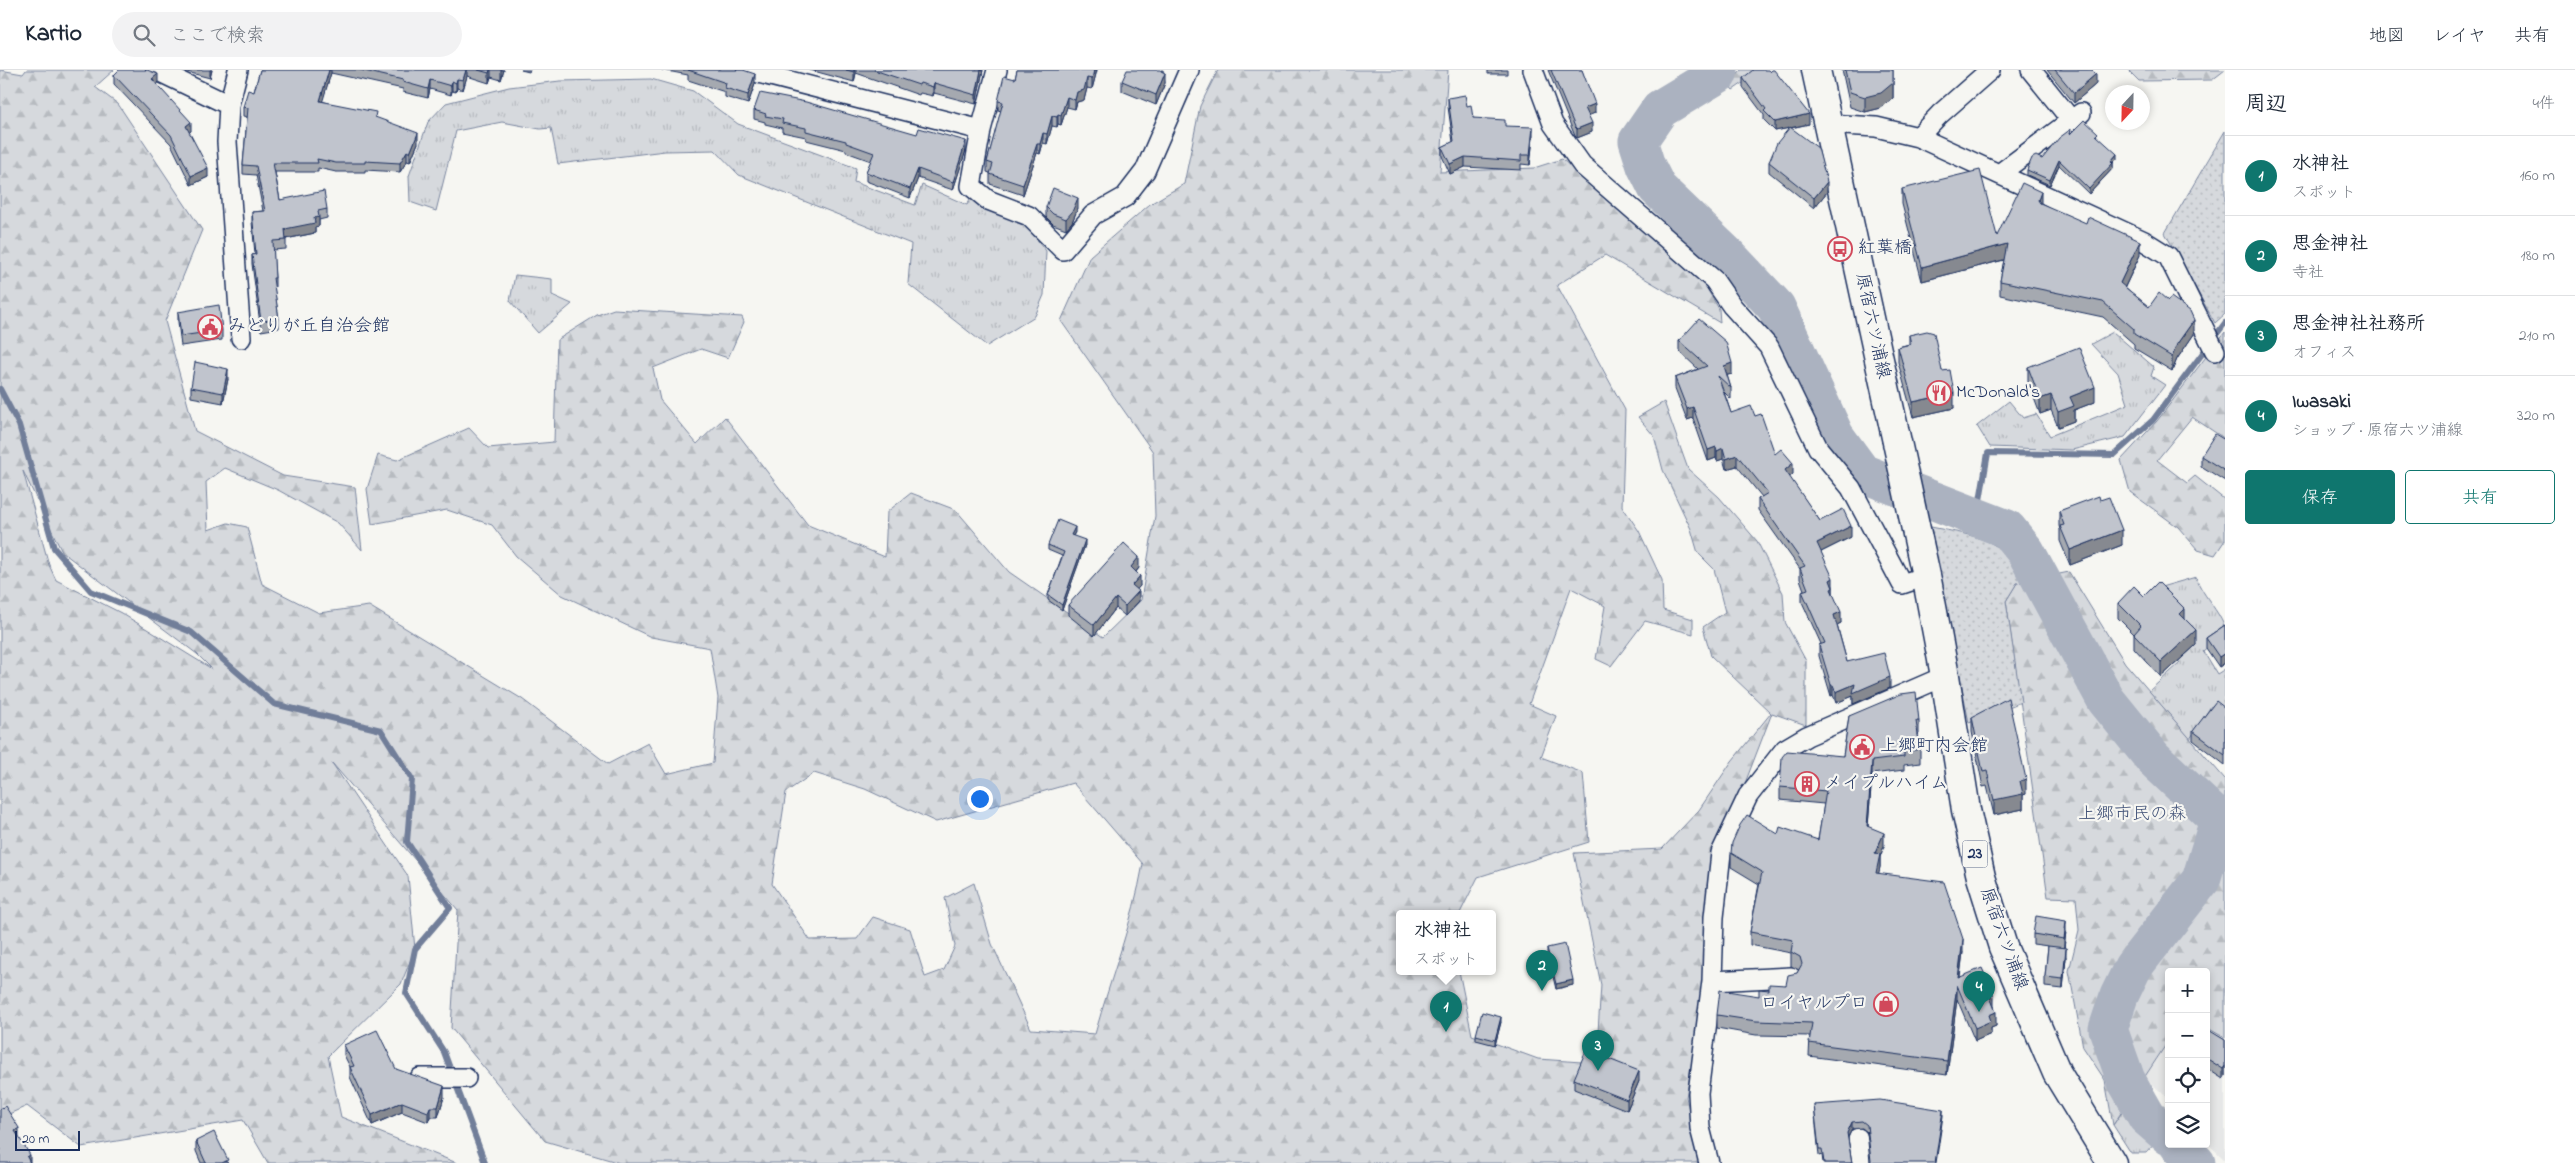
<!DOCTYPE html>
<html lang="ja">
<meta charset="utf-8">
<style>
:root{--surface:#fff;--page:#f2f2f3;--text:#1f2937;--muted:#747a83;--line:#e0e1e3;--accent:#0f766e}
body{margin:0;font-family:"Indie Flower","Klee One",sans-serif;background:var(--page);color:var(--text)}
.controls{position:absolute;right:15px;bottom:15px;display:grid;overflow:hidden;border-radius:5px;box-shadow:0 2px 8px #0003}
.controls button{width:45px;height:45px;display:grid;place-items:center;padding:0;border:0;border-bottom:1px solid var(--line);background:var(--surface);color:var(--text);font:25px sans-serif}
.compass{position:absolute;left:2105px;top:15px;width:45px;height:45px;border-radius:50%;background:var(--surface);box-shadow:0 2px 8px #0003;rotate:202deg}
.scale{position:absolute;left:15px;bottom:12px;width:65px;box-sizing:border-box;padding-left:5px;border:2px solid #1b2f5e;border-top:0;font-size:14px;line-height:18px;white-space:nowrap;color:#1b2f5e;-webkit-text-stroke:4px #f6f6f2;paint-order:stroke}
.you{position:absolute;left:979px;top:728px;width:18px;height:18px;margin:-12px;border:4px solid #fff;border-radius:50%;background:#1a73e8;box-shadow:0 0 0 8px #1a73e833}
.badge{display:grid;place-items:center;width:32px;height:32px;border-radius:50%;background:var(--accent);color:#fff;font-size:16px;font-weight:700}
.pin{position:absolute;translate:-50% -41px;filter:drop-shadow(0 1px 2px #0008)}
.pin::after{content:'';position:absolute;top:26px;width:18px;height:15px;background:inherit;clip-path:polygon(0 0,100% 0,50% 100%)}
.popup{position:absolute;left:1396px;top:840px;width:100px;height:65px;box-sizing:border-box;display:grid;place-content:center;border-radius:5px;background:var(--surface);filter:drop-shadow(0 1px 4px #0005);font-size:16px;white-space:nowrap;color:var(--muted)}
.popup b{font-size:19px;color:var(--text)}
.popup::after{content:'';position:absolute;left:50%;top:100%;margin-left:-10px;border:10px solid transparent;border-top-color:var(--surface)}
.list{margin:0;padding:0;list-style:none}
h2{display:flex;justify-content:space-between;align-items:center;height:65px;margin:0;padding:0 20px;font-size:21px}
h2 small{font-size:16px;font-weight:400;color:var(--muted)}
.list li{display:grid;grid-template-columns:32px 1fr auto;gap:15px;align-items:center;box-sizing:border-box;height:80px;padding:0 20px;border-top:1px solid var(--line)}
.list b{display:block;font-size:19px;white-space:nowrap}
.list p{margin:0;font-size:16px;white-space:nowrap;color:var(--muted)}
.list em{font-size:16px;font-style:normal;color:var(--muted)}
.actions{display:flex;gap:10px;padding:15px 20px}
.actions a{flex:1;padding:11px 0;border:1px solid var(--accent);border-radius:5px;text-align:center;font-size:18px;color:var(--accent)}
.actions .main{background:var(--accent);color:#fff}
.icon{flex:none;width:28px;height:28px;fill:none;stroke:currentColor;stroke-width:2;stroke-linecap:round;stroke-linejoin:round}
.map{position:relative;flex:none;width:2225px;height:1093px;overflow:hidden}
header{display:flex;align-items:center;gap:30px;box-sizing:border-box;height:70px;padding:0 25px;background:var(--surface);border-bottom:1px solid var(--line)}
header strong{font-size:24px}
nav{display:flex;gap:28px;margin-inline-start:auto;font-size:18px}
.search{width:350px;height:45px;background:var(--page);display:flex;align-items:center;gap:12px;box-sizing:border-box;padding:0 18px;border-radius:28px;color:var(--muted);font-size:19px}
main{display:flex}
aside{flex:1;background:var(--surface)}
.map>svg:first-child{display:block}
.built{fill:#e6e7e7}
.grass{fill:url(#grass-tufts);stroke:#78849e}
.forest{fill:url(#forest-firs);stroke:#78849e;fill-rule:evenodd}
.park{fill:url(#park-dots);stroke:#78849e}
.lines{fill:none;stroke-linecap:round;stroke-linejoin:round}
.stream{stroke:#717e99;stroke-width:6}
.river{stroke:#abb2c0;stroke-width:39}
.minor-casing{stroke:#1b2f5e;stroke-width:22}
.primary-casing{stroke:#1b2f5e;stroke-width:31}
.minor{stroke:#f6f6f2;stroke-width:19}
.primary{stroke:#f6f6f2;stroke-width:28}
.wall{fill:#a5a9b0;stroke:#1b2f5e}
.shaded-wall{fill:#868990;stroke:#1b2f5e}
.building{fill:#c0c4cd;stroke:#1b2f5e}
.labels{text-anchor:middle;dominant-baseline:central;stroke-width:4.5;stroke-linejoin:round;paint-order:stroke}
.shield{fill:#f6f6f2;stroke:#5d6b8a;stroke-width:1}
.shield-label{font-size:16px;font-weight:bold;fill:#1b2f5e}
.poi-label{font-size:18px;fill:#1b2f5e;stroke:#f6f6f2;text-anchor:start}
.street-label{font-size:18px;fill:#1b2f5e;stroke:#f6f6f2}
.park-label{font-size:18px;fill:#405177;stroke:#f6f6f2}
</style>
<header>
<strong>Kartio</strong>
<div class="search"><svg class="icon" aria-label="search" viewBox="0 0 24 24"><circle cx="10" cy="10" r="6"/><path d="M15 15l6 6"/></svg>ここで検索</div>
<nav><a>地図</a><a>レイヤ</a><a>共有</a></nav>
</header>
<main>
<div class="map">
<svg width="2225" height="1093" viewBox="0 0 2225 1093">
<defs>
<pattern id="grass-tufts" width="24" height="20" patternUnits="userSpaceOnUse" patternTransform="scale(1.25)"><rect width="24" height="20" fill="#d6d9dd"/><path d="M3 7l-1-3M5 7V3M7 7l1-3M15 17l-1-3M17 17v-4M19 17l1-3" fill="none" stroke="#b7bbc0"/></pattern>
<pattern id="forest-firs" width="22" height="20" patternUnits="userSpaceOnUse" patternTransform="scale(1.25)"><rect width="22" height="20" fill="#d6d9dd"/><path d="M5 1l3.5 6h-7zM16 11l3.5 6h-7z" fill="#b7bbc0"/></pattern>
<pattern id="park-dots" width="8" height="8" patternUnits="userSpaceOnUse" patternTransform="scale(1.25)"><rect width="8" height="8" fill="#d6d9dd"/><path d="M2 2h.1M6 6h.1" fill="none" stroke="#b7bbc0" stroke-width="1.8" stroke-linecap="round"/></pattern>
</defs>
<rect width="100%" height="100%" fill="#f6f6f2"/>
<filter id="ink" filterUnits="userSpaceOnUse"><feTurbulence type="fractalNoise" baseFrequency=".02" numOctaves="2"/><feDisplacementMap in="SourceGraphic" scale="10" xChannelSelector="R" yChannelSelector="G"/><feConvolveMatrix kernelMatrix="1 2 1 2 8 2 1 2 1" color-interpolation-filters="sRGB"/></filter>
<g filter="url(#ink)">
<path class="built" d="M 2206,958 L 2225,968 L 2225,1090 L 2206,1072 Z
M 2169,970 L 2169,1029 L 2144,1007 Z"/>
<path class="grass" d="M 651,9 L 693,21 L 738,54 L 856,98 L 854,112 L 915,135 L 922,115 L 967,135 L 971,127 L 1019,146 L 1046,181 L 1044,225 L 1035,246 L 987,276 L 908,214 L 911,174 L 739,105 L 715,80 L 665,81 L 558,94 L 551,58 L 540,59 L 502,52 L 456,61 L 436,141 L 410,132 L 409,106 L 428,52 L 446,33 L 509,17 L 560,11 Z
M 515,205 L 552,209 L 552,225 L 572,234 L 538,263 L 510,231 Z
M 2113,262 L 2154,297 L 2151,306 L 2165,315 L 2125,367 L 2072,380 L 1990,377 L 1977,356 L 2009,331 L 2023,348 L 2036,344 L 2050,366 L 2128,334 L 2118,303 L 2091,274 Z
M 2196,507 C 2202,526 2225,547 2225,562 L 2203,581 L 2217,604 L 2225,599 L 2225,644 L 2211,636 L 2190,669 L 2149,621 L 2180,593 L 2175,587 L 2196,567 L 2154,519 Z
M 2126,1037 L 2159,1069 L 2146,1083 L 2131,1083 L 2113,1055 Z"/>
<path class="forest" d="M 0,0 L 23,4 L 26,0 L 114,0 L 95,17 L 118,34 L 202,160 L 165,251 L 195,361 L 283,406 L 355,417 L 362,480 L 338,453 L 278,420 L 225,398 L 206,412 L 208,460 L 228,453 L 247,457 L 262,514 L 319,543 L 369,536 L 522,629 L 608,694 L 648,673 L 666,704 L 713,693 L 718,628 L 710,578 L 651,567 L 562,525 L 516,486 L 492,455 L 447,440 L 372,454 L 367,419 L 378,385 L 397,390 L 469,358 L 488,378 L 554,372 L 557,270 L 597,245 L 614,239 L 742,247 L 744,252 L 728,288 L 701,279 L 653,298 L 660,330 L 697,374 L 725,347 L 808,455 L 885,487 L 887,442 L 911,423 L 956,440 L 1009,502 L 1103,567 L 1141,530 L 1155,446 L 1153,382 L 1061,251 L 1090,186 L 1150,134 L 1184,114 L 1200,36 L 1218,0 L 1448,0 L 1440,102 L 1534,98 L 1562,89 L 1706,217 L 1719,239 L 1720,253 L 1605,185 L 1557,215 L 1625,340 L 1622,436 L 1639,461 L 1662,510 L 1663,540 L 1693,549 L 1693,564 L 1645,551 L 1611,596 L 1596,589 L 1605,536 L 1571,518 L 1529,634 L 1556,646 L 1541,687 L 1583,703 L 1589,772 L 1478,807 L 1460,843 L 1400,843 L 1400,901 L 1459,901 L 1472,965 L 1538,989 L 1596,993 L 1601,915 L 1574,783 L 1662,779 L 1699,740 L 1732,691 L 1771,643 L 1711,586 L 1703,557 L 1725,542 L 1714,499 L 1698,483 L 1691,459 L 1663,400 L 1654,366 L 1638,347 L 1664,332 L 1688,399 L 1719,427 L 1757,471 L 1783,523 L 1785,552 L 1806,591 L 1806,655 L 1772,643 L 1737,734 L 1686,1027 L 1701,1093 L 620,1093 L 545,1071 L 451,958 L 458,840 L 332,693 L 408,806 L 415,879 L 401,914 L 328,986 L 341,1047 L 457,1093 L 268,1093 L 243,1050 L 81,1077 L 27,1036 L 0,1048 ZM 23,401 L 62,482 L 197,584 L 212,599 L 121,543 L 56,510 L 49,495 ZM 814,703 L 865,719 L 936,752 L 1073,713 L 1143,794 C 1133,851 1111,907 1095,964 L 1031,959 L 992,874 L 974,813 L 945,828 L 955,876 L 944,900 L 925,907 L 910,859 L 873,847 L 857,869 L 810,870 L 772,814 L 786,722 Z
M 1741,0 L 1762,0 L 1733,20 L 1728,14 Z
M 2128,0 L 2225,0 L 2212,10 L 2139,11 Z
M 2225,262 L 2225,369 L 2192,347 L 2157,390 L 2187,413 L 2195,406 L 2225,430 L 2225,470 L 2215,485 L 2198,480 L 2178,457 L 2130,422 L 2121,390 L 2157,351 Z
M 2069,502 L 2125,593 L 2225,709 L 2225,968 L 2206,957 L 2206,902 L 2169,902 L 2169,970 L 2113,1055 L 2105,1010 L 2083,977 L 2069,901 L 2079,860 L 2076,828 L 2048,827 L 2006,531 L 2017,513 Z"/>
<path class="park" d="M 2225,61 L 2225,244 L 2215,253 L 2165,163 Z
M 1931,457 C 1975,466 2004,468 2028,511 L 2017,513 L 2006,531 L 2021,632 L 1969,653 Z"/>
<g class="lines">
<path class="stream" d="M 0,319 L 19,355 L 54,478 L 91,521 L 191,562 L 274,634 L 381,660 L 412,709 L 407,772 L 450,838 L 415,879 L 406,923 L 444,982 L 485,1093
M 1977,448 L 1988,383 L 2114,385 L 2153,350 L 2225,253"/>
<path class="river" d="M 1719,0 L 1718,4 L 1660,39 L 1638,71 L 1646,96 L 1657,118 L 1728,186 L 1776,237 L 1835,366 L 1862,403 L 2007,459 L 2026,482 L 2106,630 L 2153,688 L 2219,750 L 2201,810 L 2133,897 L 2119,926 L 2108,959 L 2126,1010 L 2147,1047 L 2169,1066
M 2178,1074 L 2196,1093"/>
<defs>
<path id="minor" d="M 156,0 L 229,35
M 238,0 L 229,35 L 227,72 L 241,268
M 747,0 L 981,60
M 997,0 L 981,60 L 971,116 L 988,130 L 1029,146 L 1063,180 L 1093,145 L 1125,127 L 1145,101 L 1189,0
M 1533,0 L 1553,54 L 1582,95 L 1714,210 L 1732,236 L 1769,277 L 1818,378 L 1851,418 L 1902,514 L 1926,506
M 2031,0 L 2072,51
M 1828,54 L 1876,57 L 1918,67 L 1940,44 L 1990,0
M 1918,67 L 2144,171 L 2168,186 L 2215,281
M 1999,104 L 2081,43
M 1712,911 L 1791,907
M 420,1008 L 466,1008
M 1858,1068 L 1861,1093
M 1709,1093 L 1700,1058 L 1698,1023 L 1712,911 L 1714,847 L 1721,783 L 1748,726 L 1785,679 L 1807,666 L 1945,606"/>
<path id="primary" d="M 1816,0 L 1927,510 L 1945,606 L 1966,740 L 1981,807 L 2003,877 L 2057,1003 L 2112,1093"/>
</defs>
<use href="#minor" class="minor-casing"/>
<use href="#primary" class="primary-casing"/>
<use href="#minor" class="minor"/>
<use href="#primary" class="primary"/>
</g>
<path class="wall" d="M 182,0 L 212,0 L 210,8 L 187,2 Z
M 260,0 L 504,0 L 501,10 L 491,7 L 489,13 L 467,6 L 463,20 L 457,18 L 456,22 L 452,21 L 451,25 L 430,19 L 428,28 L 403,22 L 403,19 L 331,3 L 322,31 L 376,48 L 418,73 L 410,92 L 407,91 L 400,102 L 365,100 L 365,102 L 336,102 L 318,98 L 318,102 L 275,102 L 280,130 L 327,139 L 327,148 L 319,150 L 319,156 L 315,157 L 315,163 L 286,169 L 286,179 L 273,180 L 275,208 L 275,217 L 274,217 L 279,249 L 279,258 L 261,261 L 252,194 L 252,185 L 255,184 L 252,152 L 252,142 L 263,141 L 256,105 L 243,104 L 243,95 L 247,47 L 243,46 L 243,37 L 254,22 Z
M 521,0 L 530,0 L 529,2 Z
M 662,0 L 743,0 L 755,14 L 748,34 L 725,27 L 725,22 L 688,10 L 688,5 Z
M 810,0 L 983,0 L 976,34 L 934,23 L 933,26 L 920,23 L 919,25 L 856,3 L 854,12 Z
M 1017,0 L 1097,0 L 1092,19 L 1087,18 L 1084,30 L 1077,32 L 1075,39 L 1067,37 L 1061,55 L 1058,54 L 1057,57 L 1052,56 L 1047,74 L 1043,73 L 1040,84 L 1037,83 L 1023,125 L 990,114 L 990,103 L 987,102 L 987,92 L 1001,41 L 998,40 L 998,31 L 1015,9 Z
M 1163,0 L 1165,13 L 1156,35 L 1122,21 L 1122,11 Z
M 1488,0 L 1507,0 L 1507,4 L 1488,4 Z
M 1548,0 L 1582,0 L 1595,43 L 1588,45 L 1592,62 L 1577,68 L 1575,66 Z
M 1842,0 L 1893,0 L 1893,28 L 1881,38 L 1865,42 L 1850,37 Z
M 2047,0 L 2092,0 L 2096,14 L 2074,33 Z
M 114,5 L 158,14 L 157,15 L 191,61 L 189,62 L 208,107 L 191,115 L 171,74 L 114,14 Z
M 1743,8 L 1809,54 L 1791,58 L 1827,122 L 1814,138 L 1769,102 L 1769,92 L 1789,58 L 1775,61 L 1764,50 L 1764,45 L 1743,17 Z
M 1448,28 L 1467,36 L 1473,48 L 1533,67 L 1530,95 L 1521,94 L 1521,100 L 1465,97 L 1450,104 L 1442,86 L 1442,77 L 1453,72 L 1448,37 Z
M 754,40 L 966,80 L 953,120 L 918,108 L 910,128 L 866,111 L 866,102 L 871,91 L 846,82 L 846,80 L 806,70 L 806,67 L 782,62 L 782,58 L 765,54 L 765,52 L 754,49 Z
M 2071,63 L 2098,67 L 2117,89 L 2113,93 L 2113,98 L 2089,124 L 2059,95 L 2050,115 L 2027,105 L 2027,100 L 2042,89 Z
M 1902,119 L 1997,166 L 2041,133 L 2140,185 L 2125,217 L 2149,237 L 2194,264 L 2177,289 L 2172,301 L 2134,278 L 2134,274 L 2103,247 L 2000,225 L 2000,211 L 2004,190 L 1922,211 L 1902,134 Z
M 1046,137 L 1078,138 L 1072,152 L 1066,159 L 1053,154 L 1046,147 Z
M 178,242 L 222,260 L 222,270 L 181,276 L 178,252 Z
M 1909,265 L 1942,301 L 1954,338 L 1913,347 L 1898,292 L 1898,277 L 1909,274 Z
M 1679,271 L 1732,304 L 1727,305 L 1731,318 L 1731,329 L 1724,322 L 1731,343 L 1755,346 L 1775,384 L 1793,404 L 1789,407 L 1820,451 L 1851,467 L 1821,482 L 1833,516 L 1833,524 L 1841,553 L 1837,555 L 1847,592 L 1890,618 L 1853,634 L 1853,626 L 1836,633 L 1833,625 L 1831,626 L 1819,586 L 1819,575 L 1821,574 L 1802,532 L 1802,521 L 1804,520 L 1800,509 L 1800,499 L 1758,440 L 1758,429 L 1762,427 L 1737,396 L 1726,399 L 1723,389 L 1717,391 L 1716,388 L 1708,391 L 1693,348 L 1687,350 L 1675,318 L 1675,308 L 1698,299 L 1679,281 Z
M 2028,297 L 2095,332 L 2074,340 L 2074,351 L 2058,357 L 2051,340 L 2040,344 L 2028,312 Z
M 228,309 L 223,333 L 191,327 L 191,317 Z
M 2225,370 L 2225,411 L 2201,396 L 2201,386 Z
M 2100,430 L 2122,475 L 2070,495 L 2060,471 L 2060,460 L 2059,456 L 2059,441 Z
M 1075,462 L 1073,466 L 1085,475 L 1062,540 L 1048,530 L 1048,525 L 1062,486 L 1048,480 L 1048,475 Z
M 1139,498 L 1136,502 L 1140,516 L 1137,519 L 1139,531 L 1125,546 L 1116,538 L 1094,566 L 1068,545 L 1068,535 Z
M 2118,533 L 2185,550 L 2196,575 L 2161,607 L 2134,578 L 2134,564 L 2118,548 Z
M 2225,555 L 2225,593 L 2219,597 L 2206,578 L 2206,568 Z
M 2225,638 L 2225,695 L 2193,670 L 2193,661 Z
M 1849,646 L 1919,651 L 1919,664 L 1918,665 L 1920,679 L 1920,693 L 1904,695 L 1904,700 L 1872,704 L 1868,756 L 1884,776 L 1880,787 L 1880,797 L 1878,804 L 1963,882 L 1960,907 L 1994,936 L 1996,956 L 1991,958 L 1991,964 L 1975,971 L 1957,929 L 1947,1005 L 1809,986 L 1810,966 L 1756,965 L 1717,958 L 1717,945 L 1759,926 L 1769,920 L 1786,915 L 1797,903 L 1799,900 L 1791,896 L 1791,883 L 1750,875 L 1750,862 L 1759,814 L 1731,797 L 1731,783 L 1778,764 L 1818,770 L 1824,734 L 1780,730 L 1780,717 L 1843,686 Z
M 1972,647 L 2026,724 L 2023,725 L 2023,739 L 1994,745 L 1987,716 L 1983,717 L 1972,662 Z
M 2066,861 L 2064,878 L 2066,888 L 2063,919 L 2045,917 L 2045,907 L 2048,876 L 2033,874 L 2033,864 Z
M 1547,878 L 1573,915 L 1556,919 L 1547,883 Z
M 1501,952 L 1495,975 L 1476,970 L 1476,965 Z
M 2206,960 L 2225,970 L 2225,1006 L 2223,1009 L 2206,998 Z
M 344,975 L 396,999 L 444,1027 L 438,1047 L 430,1047 L 428,1052 L 402,1042 L 372,1055 L 350,1007 L 350,997 L 344,985 Z
M 1574,1009 L 1639,1011 L 1627,1040 L 1574,1019 Z
M 1814,1035 L 1943,1046 L 1870,1092 L 1867,1062 L 1862,1058 L 1852,1059 L 1848,1068 L 1852,1093 L 1823,1093 L 1822,1085 L 1819,1086 Z
M 196,1071 L 228,1093 L 201,1093 L 196,1081 Z"/>
<path class="shaded-wall" d="M 210,0 L 212,0 L 210,8 Z
M 329,0 L 331,0 L 331,3 L 320,40 L 320,31 Z
M 466,0 L 467,0 L 467,6 L 463,20 L 463,10 Z
M 490,0 L 491,0 L 491,7 L 489,13 L 489,3 Z
M 501,0 L 504,0 L 501,10 Z
M 854,0 L 856,0 L 856,3 L 854,12 Z
M 981,0 L 983,0 L 976,34 L 976,25 Z
M 1094,0 L 1097,0 L 1092,19 L 1092,9 Z
M 1165,3 L 1165,13 L 1156,35 L 1156,25 Z
M 158,4 L 158,14 L 152,19 L 152,9 Z
M 755,4 L 755,14 L 748,34 L 748,25 Z
M 2096,4 L 2096,14 L 2074,33 L 2074,23 Z
M 1087,8 L 1087,18 L 1084,30 L 1077,32 L 1075,39 L 1075,30 L 1077,22 Z
M 457,9 L 457,18 L 456,22 L 456,13 Z
M 430,10 L 430,19 L 428,28 L 428,19 Z
M 452,11 L 452,21 L 451,25 L 451,16 Z
M 934,13 L 934,23 L 933,26 L 933,17 Z
M 1893,13 L 1893,28 L 1881,38 L 1865,42 L 1865,27 Z
M 1067,27 L 1067,37 L 1061,55 L 1061,45 Z
M 1595,34 L 1595,43 L 1585,47 L 1585,38 Z
M 1058,44 L 1058,54 L 1057,57 L 1057,47 Z
M 1809,44 L 1809,54 L 1775,61 L 1775,52 Z
M 1052,46 L 1052,56 L 1047,74 L 1047,64 Z
M 191,52 L 191,61 L 186,65 L 186,56 Z
M 1592,53 L 1592,62 L 1577,68 L 1577,59 Z
M 1533,57 L 1533,67 L 1530,95 L 1530,85 Z
M 418,63 L 418,73 L 410,92 L 410,83 Z
M 1043,63 L 1043,73 L 1040,84 L 1040,74 Z
M 966,71 L 966,80 L 953,120 L 953,112 Z
M 1037,74 L 1037,83 L 1023,125 L 1023,115 Z
M 407,81 L 407,91 L 400,102 L 400,93 Z
M 2117,84 L 2117,89 L 2111,95 L 2113,93 L 2113,98 L 2089,124 L 2089,119 Z
M 1465,87 L 1465,97 L 1450,104 L 1450,94 Z
M 2059,90 L 2059,95 L 2050,115 L 2050,110 Z
M 208,98 L 208,107 L 191,115 L 191,106 Z
M 918,99 L 918,108 L 910,128 L 910,119 Z
M 1827,112 L 1827,122 L 1814,138 L 1814,128 Z
M 2041,122 L 2041,136 L 2038,130 Z
M 1078,128 L 1078,138 L 1072,152 L 1066,159 L 1066,149 Z
M 319,147 L 319,156 L 315,157 L 315,163 L 285,169 L 285,159 L 314,148 Z
M 2140,171 L 2140,185 L 2120,227 L 2120,213 Z
M 2007,174 L 2007,189 L 1922,211 L 1922,197 Z
M 2194,250 L 2194,264 L 2177,289 L 2172,301 L 2172,287 L 2177,274 Z
M 1732,293 L 1732,304 L 1724,306 L 1724,296 Z
M 228,299 L 228,309 L 223,333 L 223,323 Z
M 2095,317 L 2095,332 L 2074,340 L 2074,351 L 2058,357 L 2058,342 L 2070,327 Z
M 1954,323 L 1954,338 L 1913,347 L 1913,332 Z
M 2051,325 L 2051,340 L 2040,344 L 2040,329 Z
M 1693,337 L 1693,348 L 1687,350 L 1687,339 Z
M 1716,377 L 1716,388 L 1708,391 L 1708,380 Z
M 1723,378 L 1723,389 L 1717,391 L 1717,381 Z
M 1737,385 L 1737,396 L 1726,399 L 1726,389 Z
M 1793,393 L 1793,404 L 1785,411 L 1785,400 Z
M 1851,456 L 1851,467 L 1817,484 L 1817,473 Z
M 1075,457 L 1075,462 L 1071,470 L 1071,465 Z
M 2122,460 L 2122,475 L 2070,495 L 2070,480 Z
M 1085,470 L 1085,475 L 1062,540 L 1062,535 Z
M 1139,487 L 1139,498 L 1131,507 L 1131,497 Z
M 1140,506 L 1140,516 L 1132,525 L 1132,515 Z
M 1833,508 L 1833,528 L 1831,529 L 1830,510 Z
M 1139,521 L 1139,531 L 1125,546 L 1125,536 Z
M 1116,528 L 1116,538 L 1094,566 L 1094,555 Z
M 2185,539 L 2185,554 L 2180,544 Z
M 1841,542 L 1841,553 L 1834,556 L 1834,545 Z
M 2196,560 L 2196,575 L 2161,607 L 2161,592 Z
M 2225,583 L 2225,593 L 2219,597 L 2219,587 Z
M 1890,607 L 1890,618 L 1853,634 L 1853,626 L 1836,633 L 1836,622 L 1855,614 Z
M 1831,615 L 1833,615 L 1833,625 L 1831,626 Z
M 1872,691 L 1872,704 L 1867,770 L 1867,756 Z
M 2026,709 L 2026,724 L 2023,725 L 2023,739 L 1994,745 L 1994,730 L 2020,711 Z
M 1884,763 L 1884,776 L 1880,787 L 1880,797 L 1876,817 L 1875,783 Z
M 2066,851 L 2066,861 L 2064,879 L 2064,869 Z
M 1963,869 L 1963,882 L 1958,918 L 1958,908 Z
M 2066,878 L 2066,888 L 2063,919 L 2063,909 Z
M 1573,910 L 1573,915 L 1556,919 L 1556,914 Z
M 1957,915 L 1957,929 L 1947,1005 L 1947,991 Z
M 1994,926 L 1994,939 L 1990,927 Z
M 1996,942 L 1996,956 L 1991,958 L 1991,964 L 1975,971 L 1975,958 L 1989,945 Z
M 1501,947 L 1501,952 L 1495,975 L 1495,970 Z
M 2225,996 L 2225,1006 L 2223,1009 L 2223,999 Z
M 1639,1001 L 1639,1011 L 1627,1040 L 1627,1030 Z
M 444,1016 L 444,1027 L 438,1047 L 438,1037 Z
M 402,1032 L 402,1042 L 372,1055 L 372,1045 Z
M 430,1037 L 430,1047 L 428,1052 L 428,1042 Z
M 1943,1040 L 1943,1046 L 1936,1093 L 1935,1093 Z
M 1852,1052 L 1852,1059 L 1847,1069 L 1847,1063 Z
M 19,1058 L 19,1068 L 15,1061 Z
M 30,1085 L 30,1093 L 27,1087 Z"/>
<path class="building" d="M 119,0 L 147,0 L 158,4 L 152,9 L 191,52 L 186,56 L 208,98 L 191,106 L 171,65 L 114,5 Z
M 260,0 L 329,0 L 320,31 L 376,42 L 375,47 L 418,63 L 410,83 L 407,81 L 400,93 L 365,91 L 365,93 L 336,93 L 317,89 L 318,93 L 273,93 L 280,130 L 324,121 L 327,139 L 318,141 L 319,147 L 314,148 L 315,153 L 285,159 L 286,170 L 273,171 L 275,208 L 273,208 L 279,249 L 261,251 L 252,185 L 256,184 L 252,142 L 265,141 L 256,96 L 243,95 L 248,38 L 243,37 L 248,20 L 254,22 Z
M 360,0 L 466,0 L 463,10 L 457,9 L 456,13 L 452,11 L 451,16 L 430,10 L 428,19 L 403,12 L 403,10 Z
M 478,0 L 490,0 L 489,3 Z
M 688,0 L 743,0 L 755,4 L 748,25 L 725,18 L 726,13 Z
M 846,0 L 854,0 L 854,2 Z
M 874,0 L 981,0 L 976,25 L 934,13 L 933,17 L 920,13 L 919,15 Z
M 1017,0 L 1094,0 L 1092,9 L 1087,8 L 1084,20 L 1077,22 L 1075,30 L 1067,27 L 1061,45 L 1058,44 L 1057,47 L 1052,46 L 1047,64 L 1043,63 L 1040,74 L 1037,74 L 1023,115 L 990,104 L 993,94 L 987,92 L 1003,32 L 998,31 L 1004,6 L 1015,9 Z
M 1127,0 L 1161,0 L 1161,1 L 1165,3 L 1156,25 L 1122,11 Z
M 1551,0 L 1582,0 L 1595,34 L 1585,38 L 1592,53 L 1577,59 L 1575,57 Z
M 1753,0 L 1768,0 L 1770,2 L 1772,0 L 1774,0 L 1809,44 L 1775,52 L 1764,41 L 1766,39 L 1743,8 Z
M 1845,0 L 1893,0 L 1893,13 L 1881,23 L 1865,27 L 1850,22 Z
M 2055,0 L 2092,0 L 2096,4 L 2074,23 Z
M 760,23 L 806,32 L 917,64 L 919,58 L 966,71 L 953,112 L 918,99 L 910,119 L 866,102 L 874,83 L 846,73 L 846,71 L 806,61 L 806,58 L 782,53 L 783,49 L 765,46 L 766,44 L 754,40 Z
M 1465,25 L 1467,36 L 1471,35 L 1473,48 L 1505,50 L 1505,56 L 1533,57 L 1530,85 L 1521,85 L 1521,91 L 1465,87 L 1450,94 L 1442,77 L 1454,71 L 1448,28 Z
M 2084,50 L 2098,63 L 2096,65 L 2117,84 L 2111,91 L 2113,93 L 2089,119 L 2059,90 L 2050,110 L 2027,100 L 2032,88 L 2036,86 L 2042,89 L 2059,68 L 2071,59 L 2070,64 Z
M 1790,57 L 1818,78 L 1827,112 L 1814,128 L 1769,92 L 1777,73 Z
M 1980,100 L 1997,166 L 2022,113 L 2041,122 L 2038,130 L 2040,133 L 2086,153 L 2088,147 L 2140,171 L 2120,213 L 2149,237 L 2159,223 L 2168,231 L 2171,227 L 2190,241 L 2194,250 L 2177,274 L 2172,287 L 2134,264 L 2134,259 L 2103,232 L 2000,211 L 2007,174 L 1922,197 L 1902,119 Z
M 1053,118 L 1078,128 L 1072,142 L 1066,149 L 1053,144 L 1046,137 Z
M 219,235 L 222,260 L 181,266 L 178,242 Z
M 1699,249 L 1726,272 L 1732,293 L 1724,296 L 1731,318 L 1718,306 L 1731,343 L 1751,336 L 1755,346 L 1761,344 L 1775,384 L 1781,379 L 1793,393 L 1785,400 L 1820,451 L 1843,439 L 1851,456 L 1817,473 L 1833,508 L 1830,510 L 1833,518 L 1831,519 L 1841,542 L 1834,545 L 1847,592 L 1884,583 L 1890,607 L 1853,623 L 1855,614 L 1836,622 L 1833,615 L 1831,615 L 1819,575 L 1825,573 L 1802,521 L 1808,519 L 1800,498 L 1805,496 L 1758,429 L 1768,423 L 1737,385 L 1726,389 L 1723,378 L 1717,381 L 1716,377 L 1708,380 L 1693,337 L 1687,339 L 1675,308 L 1707,296 L 1679,271 Z
M 1927,261 L 1934,263 L 1942,301 L 1950,300 L 1954,323 L 1913,332 L 1898,277 L 1911,274 L 1909,265 Z
M 2079,277 L 2095,317 L 2070,327 L 2074,336 L 2058,342 L 2051,325 L 2040,329 L 2028,297 Z
M 195,292 L 228,299 L 223,323 L 191,317 Z
M 2215,364 L 2225,370 L 2225,401 L 2201,386 Z
M 2099,426 L 2100,430 L 2109,427 L 2122,460 L 2070,480 L 2060,456 L 2064,455 L 2059,441 Z
M 1058,450 L 1075,457 L 1071,465 L 1085,470 L 1062,535 L 1048,525 L 1064,482 L 1048,475 Z
M 1124,473 L 1139,487 L 1131,497 L 1140,506 L 1132,515 L 1139,521 L 1125,536 L 1116,528 L 1094,555 L 1068,535 Z
M 2158,512 L 2185,539 L 2180,544 L 2196,560 L 2161,592 L 2134,564 L 2141,556 L 2118,533 L 2134,516 L 2144,526 Z
M 2225,555 L 2225,583 L 2219,587 L 2206,568 Z
M 1916,622 L 1919,651 L 1916,651 L 1920,679 L 1904,682 L 1904,687 L 1872,691 L 1867,756 L 1884,763 L 1875,783 L 1880,784 L 1876,803 L 1944,812 L 1963,869 L 1958,908 L 1982,898 L 1994,926 L 1990,927 L 1996,942 L 1989,945 L 1991,951 L 1975,958 L 1957,915 L 1947,991 L 1809,973 L 1812,953 L 1756,951 L 1717,945 L 1720,920 L 1759,926 L 1759,919 L 1769,920 L 1769,914 L 1786,915 L 1788,905 L 1797,903 L 1802,894 L 1800,887 L 1791,882 L 1793,870 L 1750,862 L 1762,802 L 1731,783 L 1732,773 L 1740,755 L 1747,745 L 1778,764 L 1780,757 L 1818,770 L 1826,721 L 1780,717 L 1782,687 L 1787,681 L 1843,686 L 1849,646 L 1901,624 Z
M 2008,628 L 2026,709 L 2020,711 L 2023,724 L 1994,730 L 1987,701 L 1983,702 L 1972,647 Z
M 2216,631 L 2225,638 L 2225,685 L 2193,661 Z
M 2036,846 L 2066,851 L 2064,869 L 2033,864 Z
M 1565,874 L 1573,910 L 1556,914 L 1547,878 Z
M 2048,876 L 2066,878 L 2063,909 L 2045,907 Z
M 1482,942 L 1501,947 L 1495,970 L 1476,965 Z
M 2207,959 L 2225,970 L 2225,996 L 2223,999 L 2206,988 L 2206,960 Z
M 377,960 L 396,999 L 444,1016 L 438,1037 L 430,1037 L 428,1042 L 402,1032 L 372,1045 L 350,997 L 354,996 L 344,975 Z
M 1586,980 L 1639,1001 L 1627,1030 L 1574,1009 Z
M 1880,1030 L 1943,1040 L 1935,1093 L 1869,1093 L 1871,1091 L 1867,1055 L 1862,1051 L 1852,1052 L 1847,1063 L 1852,1093 L 1824,1093 L 1822,1079 L 1819,1079 L 1814,1035 Z
M 5,1036 L 19,1058 L 15,1061 L 30,1085 L 27,1087 L 30,1093 L 0,1093 L 0,1039 Z
M 214,1062 L 228,1090 L 222,1093 L 206,1093 L 196,1071 Z"/>
</g>
<defs>
<symbol id="bus-ring" viewBox="-11 -11 22 22"><circle r="9.5" fill="#f6f6f2" stroke="#d1495b" stroke-width="1.5"/><path d="M-5-6H5V4H4V6H2V4H-2V6H-4V4H-5ZM-3.5-4V0h7V-4ZM-3.5 1.2v1.5H-2V1.2ZM2 1.2v1.5H3.5V1.2Z" fill="#d1495b"/></symbol>
<symbol id="civic-ring" viewBox="-11 -11 22 22"><circle r="9.5" fill="#f6f6f2" stroke="#d1495b" stroke-width="1.5"/><path d="M-.6-6.5H3V-4.5H.6V-3L4-1V1h2V6H-6V1h2V-1L-.6-3ZM-1.2 2.5V6h2.4V2.5Z" fill="#d1495b"/></symbol>
<symbol id="restaurant-ring" viewBox="-11 -11 22 22"><circle r="9.5" fill="#f6f6f2" stroke="#d1495b" stroke-width="1.5"/><path d="M-5-6h1v4h1v-4h1v4h1v-4h1v5L-1.5 .5V6h-2V.5L-5-1ZM5-6V6H3V1.5H1.5Q1.5-4 5-6Z" fill="#d1495b"/></symbol>
<symbol id="building-ring" viewBox="-11 -11 22 22"><circle r="9.5" fill="#f6f6f2" stroke="#d1495b" stroke-width="1.5"/><path d="M-4-6H4V6H1V3H-1V6H-4ZM-2.5-4.3h1.7v1.8h-1.7ZM.8-4.3h1.7v1.8H.8ZM-2.5-1h1.7V.8h-1.7ZM.8-1h1.7V.8H.8Z" fill="#d1495b"/></symbol>
<symbol id="shop-ring" viewBox="-11 -11 22 22"><circle r="9.5" fill="#f6f6f2" stroke="#d1495b" stroke-width="1.5"/><path d="M-5-2.5h2.3a2.7 3.5 0 0 1 5.4 0H5L5.5 6h-11ZM-1.5-2.5h3a1.5 2.3 0 0 0-3 0Z" fill="#d1495b"/></symbol>
</defs>
<g fill-rule="evenodd">
<use href="#bus-ring" x="1826" y="165" width="28" height="28"/>
<use href="#civic-ring" x="196" y="243" width="28" height="28"/>
<use href="#restaurant-ring" x="1925" y="309" width="28" height="28"/>
<use href="#civic-ring" x="1848" y="663" width="28" height="28"/>
<use href="#building-ring" x="1793" y="700" width="28" height="28"/>
<use href="#shop-ring" x="1872" y="920" width="28" height="28"/>
</g>
<g class="labels">
<rect class="shield" x="1962.5" y="770.5" width="25" height="27" rx="4"/>
<g class="shield-label">
<text x="1975" y="784">23</text>
</g>
<g class="poi-label">
<text x="1858" y="179">紅葉橋</text>
<text x="228" y="257">みどりが丘自治会館</text>
<text x="1956" y="323">McDonald's</text>
<text x="1880" y="677">上郷町内会館</text>
<text x="1824" y="714">メイプルハイム</text>
<text x="1868" y="934" text-anchor="end">ロイヤルプロ</text>
</g>
<g class="street-label">
<text transform="translate(1872 256) rotate(78)">原宿六ツ浦線</text>
<text transform="translate(2003 869) rotate(70)">原宿六ツ浦線</text>
</g>
<g class="park-label">
<text x="2132" y="745">上郷市民の森</text>
</g>
</g>
</svg>
<div class="controls">
<button>+</button>
<button>−</button>
<button><svg class="icon" aria-label="locate" viewBox="0 0 24 24"><circle cx="12" cy="12" r="6"/><path d="M12 2v4M12 18v4M2 12h4M18 12h4"/></svg></button>
<button><svg class="icon" aria-label="layers" viewBox="0 0 24 24"><path d="M12 4l9 5-9 5-9-5zM3 14l9 5 9-5"/></svg></button>
</div>
<svg class="compass" viewBox="-18 -18 36 36"><path d="M0-13l5 13h-10z" fill="#e53935"/><path d="M0 13l5-13h-10z" fill="#747a83"/></svg>
<div class="scale">20 m</div>
<div class="you"></div>
<div class="pin badge" style="left:1446px;top:962px">1</div>
<div class="popup"><b>水神社</b>スポット</div>
<div class="pin badge" style="left:1542px;top:921px">2</div>
<div class="pin badge" style="left:1598px;top:1001px">3</div>
<div class="pin badge" style="left:1979px;top:942px">4</div>
</div>
<aside>
<h2>周辺<small>4件</small></h2>
<ul class="list">
<li><span class="badge">1</span><div><b>水神社</b><p>スポット</p></div><em>160 m</em></li>
<li><span class="badge">2</span><div><b>思金神社</b><p>寺社</p></div><em>180 m</em></li>
<li><span class="badge">3</span><div><b>思金神社社務所</b><p>オフィス</p></div><em>210 m</em></li>
<li><span class="badge">4</span><div><b>Iwasaki</b><p>ショップ · 原宿六ツ浦線</p></div><em>320 m</em></li>
</ul>
<div class="actions"><a class="main">保存</a><a>共有</a></div>
</aside>
</main>
